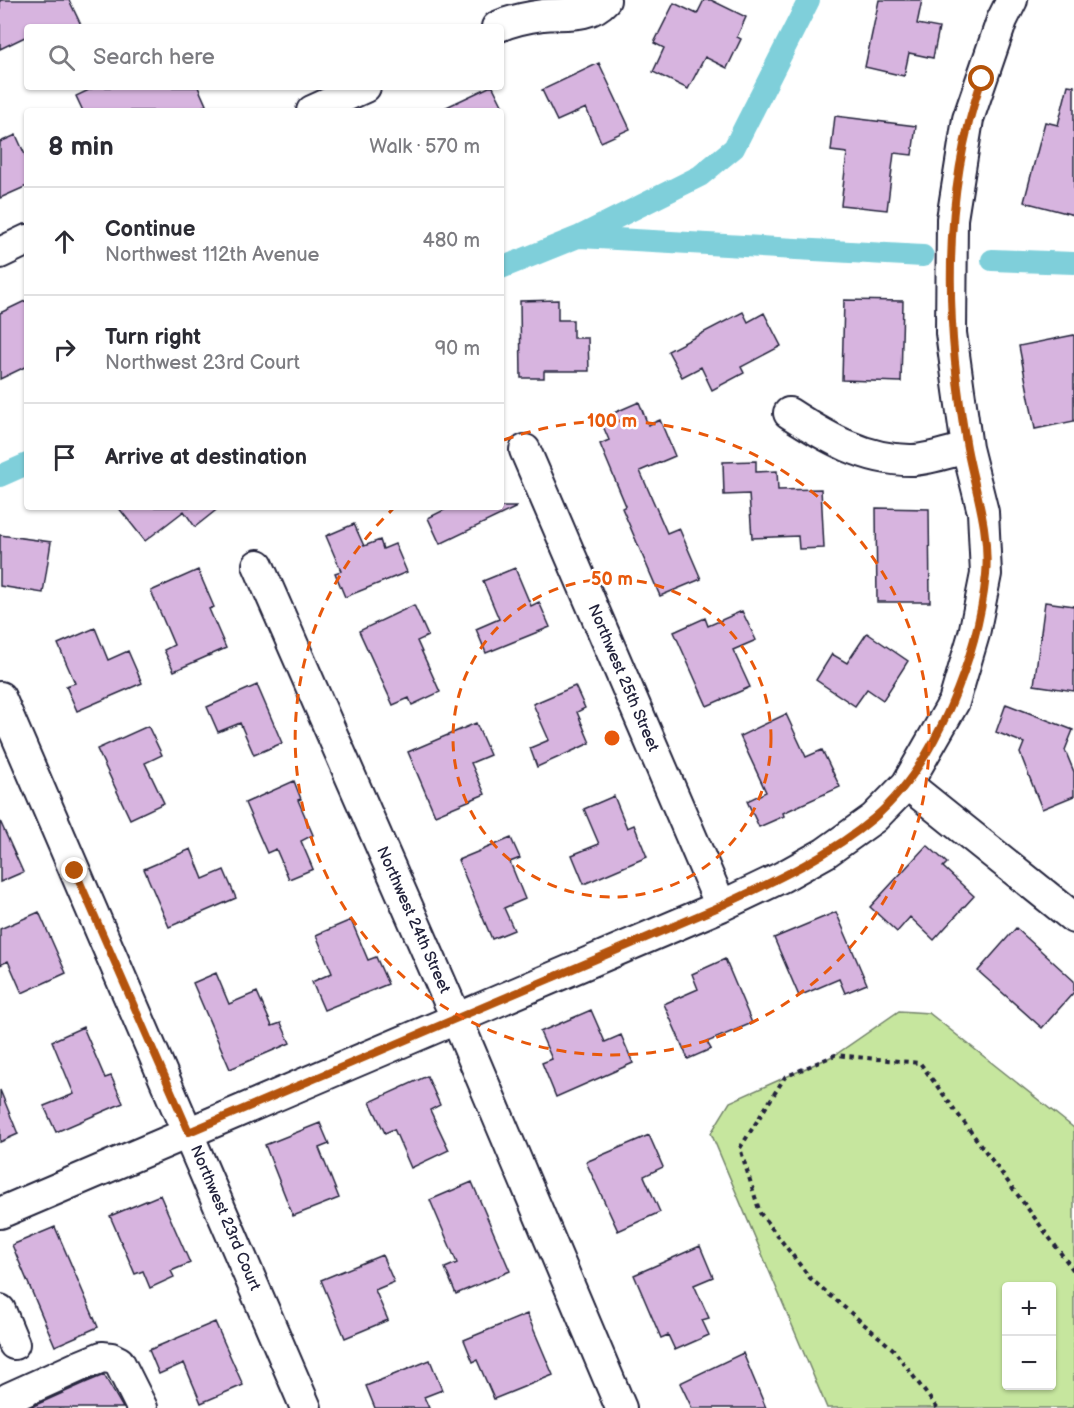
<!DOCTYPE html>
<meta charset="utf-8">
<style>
:root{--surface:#fff;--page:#f7f7f7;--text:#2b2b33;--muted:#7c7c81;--line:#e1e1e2}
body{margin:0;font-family:"Balsamiq Sans",sans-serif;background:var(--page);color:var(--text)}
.controls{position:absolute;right:18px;bottom:18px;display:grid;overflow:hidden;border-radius:6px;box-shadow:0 2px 4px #0004}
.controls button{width:54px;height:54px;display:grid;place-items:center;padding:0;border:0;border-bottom:2px solid var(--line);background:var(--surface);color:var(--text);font:30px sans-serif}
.stop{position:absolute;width:18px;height:18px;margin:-14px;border:4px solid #b45309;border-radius:50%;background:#fff}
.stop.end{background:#b45309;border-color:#fff;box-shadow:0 2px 6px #0008}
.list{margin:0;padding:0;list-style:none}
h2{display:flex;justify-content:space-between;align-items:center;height:78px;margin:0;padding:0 24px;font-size:26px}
h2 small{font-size:20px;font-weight:400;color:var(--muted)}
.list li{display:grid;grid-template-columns:39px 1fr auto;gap:18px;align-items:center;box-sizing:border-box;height:108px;padding:0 24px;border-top:2px solid var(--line)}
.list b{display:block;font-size:22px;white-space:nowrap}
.list p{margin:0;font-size:20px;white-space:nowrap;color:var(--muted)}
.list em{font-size:20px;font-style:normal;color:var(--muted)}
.icon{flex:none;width:33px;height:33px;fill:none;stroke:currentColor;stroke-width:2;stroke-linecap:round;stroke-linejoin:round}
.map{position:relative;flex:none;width:1074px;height:1408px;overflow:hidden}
.search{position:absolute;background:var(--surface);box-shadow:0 2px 4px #0004;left:24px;top:24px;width:480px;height:66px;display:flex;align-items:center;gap:15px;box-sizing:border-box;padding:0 21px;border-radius:6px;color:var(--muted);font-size:22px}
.panel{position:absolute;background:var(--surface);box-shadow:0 2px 4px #0004;left:24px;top:108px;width:480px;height:402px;border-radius:6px}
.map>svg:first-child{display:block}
.green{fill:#c6e69e;stroke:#74846c;stroke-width:1.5;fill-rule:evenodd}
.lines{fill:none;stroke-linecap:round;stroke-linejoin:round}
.canal{stroke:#7fcfda;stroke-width:22}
.building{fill:#d7b4df;stroke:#22223b;stroke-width:1.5}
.minor-casing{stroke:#22223b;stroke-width:34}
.path{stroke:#22223b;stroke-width:4;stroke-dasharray:4.5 4.5;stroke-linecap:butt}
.minor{stroke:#fff;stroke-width:30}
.route{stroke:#b45309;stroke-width:8}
.ring{fill:none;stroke:#e8590c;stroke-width:3;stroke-dasharray:10 8}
.labels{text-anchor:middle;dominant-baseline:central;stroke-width:5;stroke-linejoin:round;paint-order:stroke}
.street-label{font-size:16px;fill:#22223b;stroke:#fff}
.centre{fill:#e8590c;stroke:#fff;stroke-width:3}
.ring-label{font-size:18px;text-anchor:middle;font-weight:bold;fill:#e8590c;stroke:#fff;stroke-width:5;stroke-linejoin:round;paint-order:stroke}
</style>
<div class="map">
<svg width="1074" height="1408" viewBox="0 0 1074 1408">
<rect width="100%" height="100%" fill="#fff"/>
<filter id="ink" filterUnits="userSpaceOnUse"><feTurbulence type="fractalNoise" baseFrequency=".0167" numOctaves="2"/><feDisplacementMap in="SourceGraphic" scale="12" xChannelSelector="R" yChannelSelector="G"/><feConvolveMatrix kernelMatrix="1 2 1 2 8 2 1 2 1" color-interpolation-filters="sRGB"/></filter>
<g filter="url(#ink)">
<path class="green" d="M 899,1011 L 929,1013 L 1074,1128 L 1074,1408 L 827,1408 L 711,1133 L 730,1102 L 835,1055 ZM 1006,1286 L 1052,1286 L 1052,1386 L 1006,1386 Z"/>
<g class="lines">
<path class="canal" d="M 580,237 L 923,256
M 992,260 L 1074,263
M 501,268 L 578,237 L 700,176 L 734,148 L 809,0
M 0,476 L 27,464"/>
</g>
<path class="building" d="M 0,0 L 69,0 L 82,27 L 27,27 L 27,36 L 0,49 Z
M 704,0 L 711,0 L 746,17 L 737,37 L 741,39 L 727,68 L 705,57 L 688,89 L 653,72 L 664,48 L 654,43 L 674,3 L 697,14 Z
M 879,0 L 922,0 L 917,24 L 939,28 L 933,58 L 909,53 L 904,76 L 865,67 Z
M 599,63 L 630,129 L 601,142 L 586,108 L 557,121 L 542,90 Z
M 1068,85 L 1074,86 L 1074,215 L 1024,202 L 1045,122 L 1058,125 Z
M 95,87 L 198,87 L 206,105 L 193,111 L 83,111 L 76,96 Z
M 489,87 L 493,87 L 505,111 L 438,111 Z
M 835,116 L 916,126 L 912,155 L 894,153 L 887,210 L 841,205 L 847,153 L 831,151 Z
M 16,135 L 27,159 L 27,186 L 0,198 L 0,142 Z
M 27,300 L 27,366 L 0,379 L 0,313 Z
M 558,300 L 558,320 L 573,320 L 573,338 L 588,338 L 589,371 L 544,371 L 544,378 L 521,378 L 520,301 Z
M 844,300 L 903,301 L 901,382 L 842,380 Z
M 743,312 L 748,322 L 764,313 L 781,346 L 741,367 L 744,373 L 712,390 L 701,367 L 682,377 L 668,351 Z
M 1074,335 L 1074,421 L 1035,429 L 1019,346 Z
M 639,402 L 648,425 L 660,420 L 675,456 L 640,471 L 667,533 L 679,528 L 701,579 L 660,596 L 622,508 L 626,506 L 600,444 L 609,440 L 600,419 Z
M 756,461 L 756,472 L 777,471 L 778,490 L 821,489 L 824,548 L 799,549 L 798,536 L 752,538 L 749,494 L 724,495 L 723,462 Z
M 118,507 L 220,507 L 195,527 L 184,511 L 145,541 Z
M 450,507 L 517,507 L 440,544 L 428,518 Z
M 876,508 L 929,509 L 930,602 L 877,602 Z
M 354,524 L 364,546 L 380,540 L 383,549 L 395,544 L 407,572 L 345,597 L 335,573 L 341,571 L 326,536 Z
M 0,535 L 51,542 L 43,593 L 0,586 Z
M 515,568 L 531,606 L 539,602 L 550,627 L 486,653 L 476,629 L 499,619 L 483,581 Z
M 198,570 L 214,607 L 209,609 L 226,648 L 174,671 L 164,650 L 174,645 L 151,591 Z
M 1045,602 L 1074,606 L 1074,691 L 1034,685 Z
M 414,605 L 428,636 L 417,641 L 440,692 L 412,705 L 409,698 L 393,705 L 359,631 Z
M 742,611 L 756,640 L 733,650 L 750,687 L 707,706 L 674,632 L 705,618 L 708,626 Z
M 95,628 L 108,660 L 128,651 L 142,683 L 77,711 L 66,686 L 75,683 L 58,644 Z
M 867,633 L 908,661 L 883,700 L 867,689 L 855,706 L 816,680 L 832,654 L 847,663 Z
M 257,685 L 282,743 L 254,755 L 240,723 L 218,732 L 207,707 Z
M 575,686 L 585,708 L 577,712 L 590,743 L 537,767 L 530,748 L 549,740 L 533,704 Z
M 1006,704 L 1073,730 L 1065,750 L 1074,772 L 1074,796 L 1042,809 L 1020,753 L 1024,743 L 996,732 Z
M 786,714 L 806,757 L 822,750 L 840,787 L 783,813 L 784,816 L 759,827 L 747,801 L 766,792 L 740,736 Z
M 476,723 L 490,755 L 471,763 L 485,794 L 435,815 L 408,752 Z
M 148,726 L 162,755 L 145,763 L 164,803 L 130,819 L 97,749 Z
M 294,781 L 301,799 L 298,800 L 313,835 L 301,841 L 313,869 L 289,879 L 276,849 L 267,853 L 245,803 Z
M 614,796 L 627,828 L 634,825 L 647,857 L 584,884 L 572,855 L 599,844 L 584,809 Z
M 0,821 L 23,872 L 0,882 Z
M 511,838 L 520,858 L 510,862 L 525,899 L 504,908 L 514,930 L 492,939 L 458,860 Z
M 927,845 L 947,863 L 943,867 L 974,896 L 934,940 L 910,917 L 897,932 L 870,907 Z
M 191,849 L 203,879 L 224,870 L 236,898 L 169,927 L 144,869 Z
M 39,912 L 66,973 L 22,993 L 8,961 L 0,965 L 0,929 Z
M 836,912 L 867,984 L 845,993 L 839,979 L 799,996 L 774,938 Z
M 351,920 L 368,960 L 376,957 L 388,984 L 324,1010 L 312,982 L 332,973 L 316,935 Z
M 1016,928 L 1074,981 L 1074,992 L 1042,1028 L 978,971 Z
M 725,959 L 752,1023 L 707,1042 L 711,1049 L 688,1059 L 664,1004 L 698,989 L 692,974 Z
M 216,973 L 229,1004 L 257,992 L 272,1026 L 281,1023 L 290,1043 L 230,1069 L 193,983 Z
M 591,1010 L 605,1042 L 621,1035 L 633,1063 L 556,1097 L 542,1063 L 552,1059 L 540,1032 Z
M 83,1027 L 105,1078 L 111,1076 L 123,1103 L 56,1132 L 44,1106 L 74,1094 L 52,1041 Z
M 427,1076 L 440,1105 L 430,1110 L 449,1150 L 411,1168 L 394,1129 L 385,1133 L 370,1102 Z
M 0,1090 L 18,1134 L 0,1142 Z
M 320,1123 L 329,1144 L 319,1148 L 339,1198 L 293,1216 L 265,1145 Z
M 649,1135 L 663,1167 L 644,1176 L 660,1212 L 618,1231 L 586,1162 Z
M 472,1182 L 510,1271 L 456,1294 L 445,1268 L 457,1263 L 430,1200 Z
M 160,1195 L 190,1263 L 171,1271 L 174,1277 L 150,1288 L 143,1271 L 135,1274 L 110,1216 Z
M 55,1227 L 98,1327 L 55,1346 L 12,1245 Z
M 700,1246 L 713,1277 L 694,1285 L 709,1318 L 702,1320 L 709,1335 L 675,1350 L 668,1335 L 661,1338 L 634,1275 Z
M 382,1255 L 394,1282 L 375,1290 L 388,1320 L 345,1338 L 321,1280 Z
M 527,1314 L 553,1375 L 494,1399 L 477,1360 L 473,1362 L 464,1340 Z
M 215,1322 L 243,1385 L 201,1403 L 184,1363 L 159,1374 L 149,1350 Z
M 743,1353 L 766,1408 L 692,1408 L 680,1383 Z
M 430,1360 L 442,1390 L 424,1397 L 429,1408 L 375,1408 L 366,1386 Z
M 104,1375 L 123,1408 L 29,1408 L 87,1382 Z"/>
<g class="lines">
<defs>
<path id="minor" d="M 497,27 C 510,21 528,17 543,15 C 564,13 589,18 605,0
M 312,111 L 365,87
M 0,253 L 27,240
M 789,413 C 826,437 866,461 913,460 C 930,459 950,452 967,448
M 525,450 L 721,906
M 258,565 L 457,1020 L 621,1408
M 0,697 L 306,1408
M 907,784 L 1074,918
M 0,1213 L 721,906 L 782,877 L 825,853 L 874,818 L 907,784 L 954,702 L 974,634 L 986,574 L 983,512 L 967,448 L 951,333 L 952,219 L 968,119 L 1002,20 L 1012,0
M 0,1310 L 14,1344
M 9,1398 L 80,1366 L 102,1357 L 111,1358 L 119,1362 L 142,1408"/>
</defs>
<use href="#minor" class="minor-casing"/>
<path class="path" d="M 937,1408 L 893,1349 L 810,1278 L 760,1213 L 740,1148 L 785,1077 L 835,1055 L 920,1063 L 1074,1271"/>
<use href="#minor" class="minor"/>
</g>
</g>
<g class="lines" filter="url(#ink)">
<path class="route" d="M 75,871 L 189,1132 L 721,906 C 774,881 829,856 874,818 C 936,765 978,655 986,575 C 990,531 975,490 967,448 C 945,326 941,197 982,79"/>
</g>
<g class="ring">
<circle cx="612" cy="738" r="159"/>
<path d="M504 440A317 317 0 1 1 394 508"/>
</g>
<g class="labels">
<g class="street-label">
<text transform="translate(623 678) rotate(67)">Northwest 25th Street</text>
<text transform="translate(413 920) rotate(66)">Northwest 24th Street</text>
<text transform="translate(225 1218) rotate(67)">Northwest 23rd Court</text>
</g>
</g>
<circle cx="612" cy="738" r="9" class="centre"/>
<g class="ring-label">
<text x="612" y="427">100 m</text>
<text x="612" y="585">50 m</text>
</g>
</svg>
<div class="controls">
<button>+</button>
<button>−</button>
</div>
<div class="stop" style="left:982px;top:79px"></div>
<div class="stop end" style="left:75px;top:871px"></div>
<div class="search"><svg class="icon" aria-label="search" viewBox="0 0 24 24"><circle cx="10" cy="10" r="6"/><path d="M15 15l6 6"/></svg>Search here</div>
<section class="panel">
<h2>8 min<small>Walk · 570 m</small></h2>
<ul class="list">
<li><svg class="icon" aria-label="ahead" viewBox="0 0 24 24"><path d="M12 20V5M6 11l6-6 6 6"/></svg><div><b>Continue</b><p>Northwest 112th Avenue</p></div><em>480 m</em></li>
<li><svg class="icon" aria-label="right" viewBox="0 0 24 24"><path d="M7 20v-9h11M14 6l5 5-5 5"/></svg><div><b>Turn right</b><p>Northwest 23rd Court</p></div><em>90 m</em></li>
<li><svg class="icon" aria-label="arrive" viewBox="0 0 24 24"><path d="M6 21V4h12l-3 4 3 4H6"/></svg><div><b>Arrive at destination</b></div></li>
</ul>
</section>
</div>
